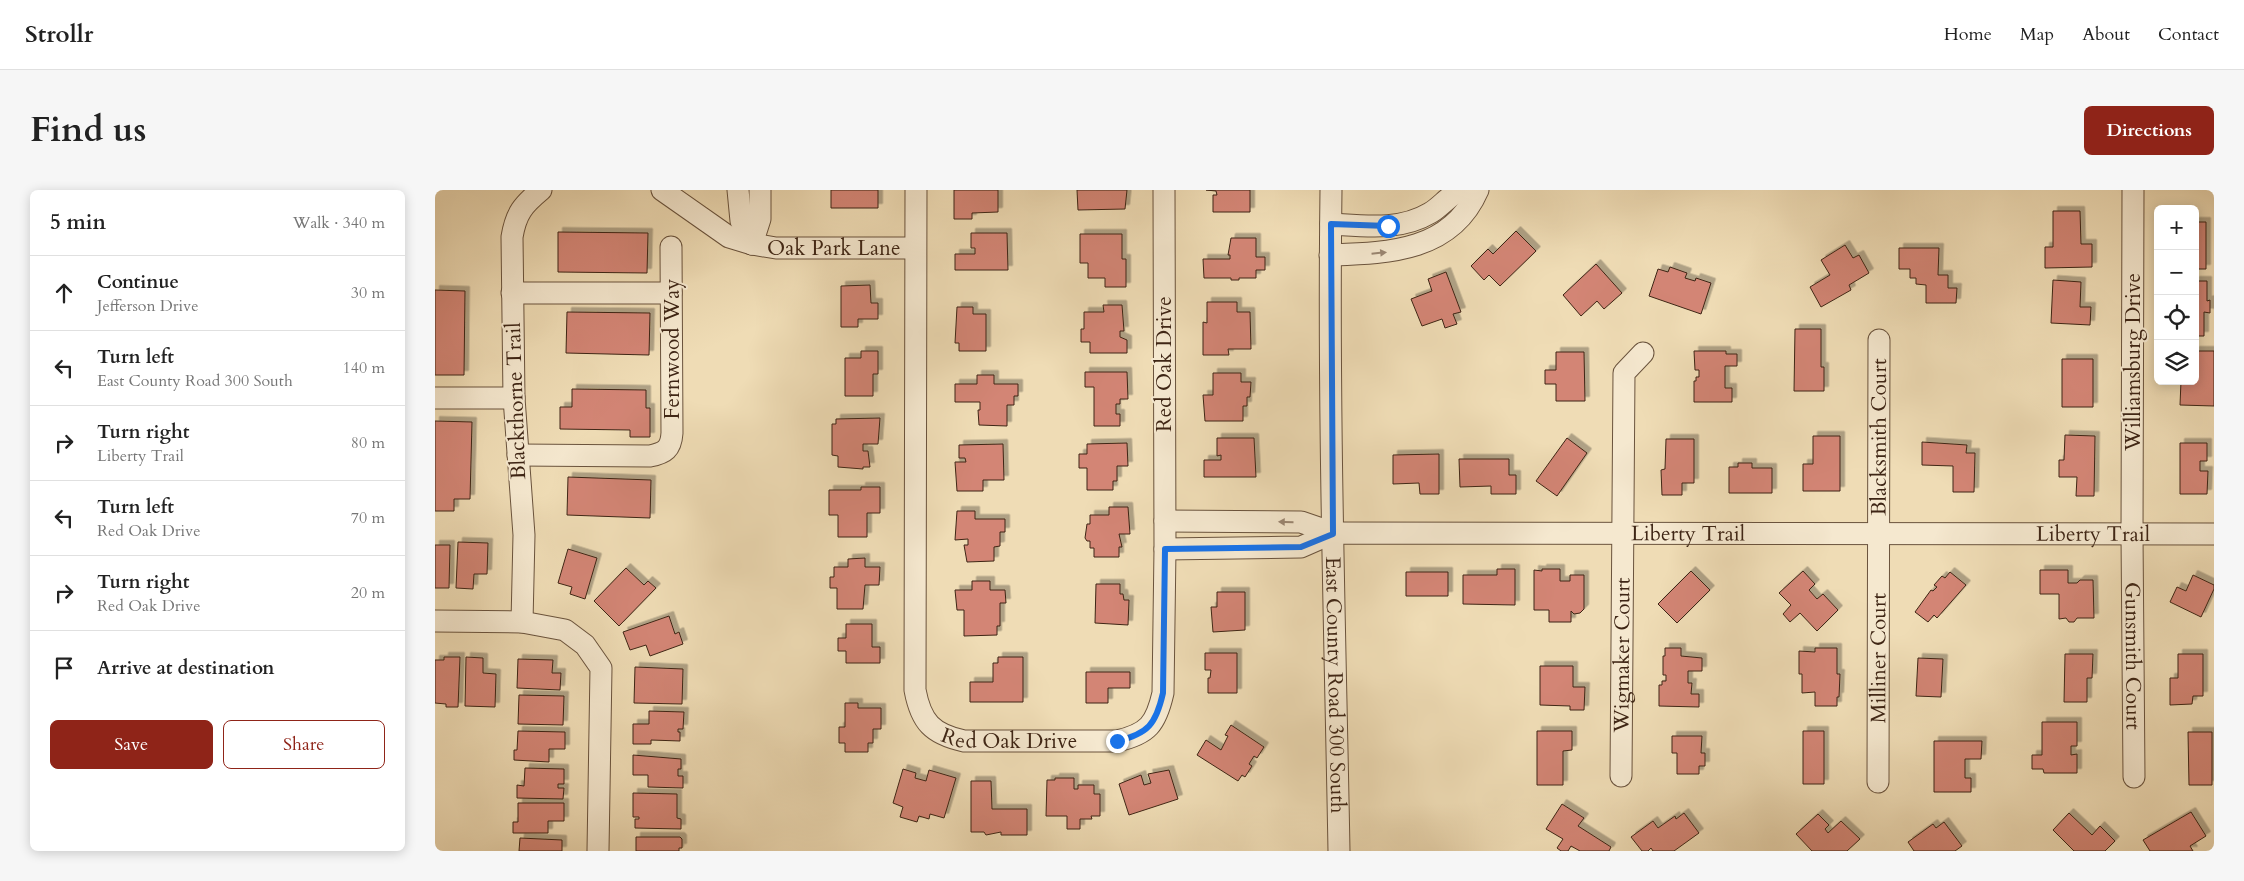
<!DOCTYPE html>
<meta charset="utf-8">
<style>
:root{--surface:#fff;--page:#f6f6f6;--text:#222;--muted:#767676;--line:#e0e0e0;--accent:#8f2418}
body{margin:0;font-family:Cardo,serif;background:var(--page);color:var(--text)}
.controls{position:absolute;right:15px;top:15px;display:grid;overflow:hidden;border-radius:8px;box-shadow:0 2px 12px #0003}
.controls button{width:45px;height:45px;display:grid;place-items:center;padding:0;border:0;border-bottom:1px solid var(--line);background:var(--surface);color:var(--text);font:25px sans-serif}
.stop{position:absolute;width:15px;height:15px;margin:-11px;border:4px solid #1a73e8;border-radius:50%;background:#fff}
.stop.end{background:#1a73e8;border-color:#fff;box-shadow:0 1px 5px #0008}
.list{margin:0;padding:0;list-style:none}
h2{display:flex;justify-content:space-between;align-items:center;height:65px;margin:0;padding:0 20px;font-size:21px}
h2 small{font-size:16px;font-weight:400;color:var(--muted)}
.list li{display:grid;grid-template-columns:32px 1fr auto;gap:15px;align-items:center;box-sizing:border-box;height:75px;padding:0 20px;border-top:1px solid var(--line)}
.list b{display:block;font-size:19px;white-space:nowrap}
.list p{margin:0;font-size:16px;white-space:nowrap;color:var(--muted)}
.list em{font-size:16px;font-style:normal;color:var(--muted)}
.actions{display:flex;gap:10px;padding:15px 20px}
.actions a{flex:1;padding:11px 0;border:1px solid var(--accent);border-radius:8px;text-align:center;font-size:18px;color:var(--accent)}
.actions .main{background:var(--accent);color:#fff}
.icon{flex:none;width:28px;height:28px;fill:none;stroke:currentColor;stroke-width:2;stroke-linecap:round;stroke-linejoin:round}
.map{position:relative;flex:none;width:1779px;height:661px;overflow:hidden;border-radius:8px}
header{display:flex;align-items:center;gap:30px;box-sizing:border-box;height:70px;padding:0 25px;background:var(--surface);border-bottom:1px solid var(--line)}
header strong{font-size:24px}
nav{display:flex;gap:28px;margin-inline-start:auto;font-size:18px}
.intro{display:flex;align-items:center;justify-content:space-between;box-sizing:border-box;height:120px;padding:0 30px}
h1{margin:0;font-size:35px}
.button{padding:12px 22px;border-radius:8px;background:var(--accent);color:#fff;font-size:18px;font-weight:700}
main{display:flex;gap:30px;padding:0 30px}
aside{flex:1;background:var(--surface);border-radius:8px;box-shadow:0 2px 12px #0003}
.map>svg:first-child{display:block}
.building{fill:#d38575;stroke:#3e2515;filter:url(#shadow)}
.lines{fill:none;stroke-linecap:round;stroke-linejoin:round}
.minor-casing{stroke:#6a533d;stroke-width:23}
.minor{stroke:#f5e8cf;stroke-width:21}
.oneway{fill:#9a8672}
.route{stroke:#1a73e8;stroke-width:6}
.labels{text-anchor:middle;dominant-baseline:central;stroke-width:4;stroke-linejoin:round;paint-order:stroke}
.street-label{font-size:21px;fill:#3e2515;stroke:#f5e8cf}
</style>
<header>
<strong>Strollr</strong>
<nav><a>Home</a><a>Map</a><a>About</a><a>Contact</a></nav>
</header>
<div class="intro"><h1>Find us</h1><a class="button">Directions</a></div>
<main>
<aside>
<h2>5 min<small>Walk · 340 m</small></h2>
<ul class="list">
<li><svg class="icon" aria-label="ahead" viewBox="0 0 24 24"><path d="M12 20V5M6 11l6-6 6 6"/></svg><div><b>Continue</b><p>Jefferson Drive</p></div><em>30 m</em></li>
<li><svg class="icon" aria-label="left" viewBox="0 0 24 24"><path d="M17 20v-9H6M10 6l-5 5 5 5"/></svg><div><b>Turn left</b><p>East County Road 300 South</p></div><em>140 m</em></li>
<li><svg class="icon" aria-label="right" viewBox="0 0 24 24"><path d="M7 20v-9h11M14 6l5 5-5 5"/></svg><div><b>Turn right</b><p>Liberty Trail</p></div><em>80 m</em></li>
<li><svg class="icon" aria-label="left" viewBox="0 0 24 24"><path d="M17 20v-9H6M10 6l-5 5 5 5"/></svg><div><b>Turn left</b><p>Red Oak Drive</p></div><em>70 m</em></li>
<li><svg class="icon" aria-label="right" viewBox="0 0 24 24"><path d="M7 20v-9h11M14 6l5 5-5 5"/></svg><div><b>Turn right</b><p>Red Oak Drive</p></div><em>20 m</em></li>
<li><svg class="icon" aria-label="arrive" viewBox="0 0 24 24"><path d="M6 21V4h12l-3 4 3 4H6"/></svg><div><b>Arrive at destination</b></div></li>
</ul>
<div class="actions"><a class="main">Save</a><a>Share</a></div>
</aside>
<div class="map">
<svg width="1779" height="661" viewBox="0 0 1779 661">
<defs>
<filter id="shadow"><feDropShadow dx="4.5" dy="-4.5" stdDeviation="0" flood-color="#0004"/></filter>
</defs>
<rect width="100%" height="100%" fill="#efdcb5"/>
<filter id="stains"><feTurbulence type="fractalNoise" baseFrequency=".004" numOctaves="4"/><feColorMatrix values="0 0 0 0 .2 0 0 0 0 .09 0 0 0 0 .02 0 0 0 .5 -.17"/></filter>
<radialGradient id="worn" r=".72"><stop offset=".6" stop-color="#630" stop-opacity="0"/><stop offset="1" stop-color="#630" stop-opacity=".3"/></radialGradient>
<path class="building" d="M 396,0 L 443,0 L 443,18 L 396,18 Z
M 519,0 L 563,0 L 563,22 L 537,23 L 537,29 L 519,29 Z
M 642,0 L 692,0 L 690,19 L 643,20 Z
M 771,0 L 815,0 L 815,22 L 778,22 L 778,5 L 782,5 L 781,1 Z
M 1618,21 L 1645,21 L 1646,54 L 1657,54 L 1657,77 L 1610,78 L 1610,57 L 1618,57 Z
M 1760,32 L 1771,32 L 1771,79 L 1760,79 Z
M 1081,41 L 1101,61 L 1065,96 L 1054,85 L 1049,90 L 1036,76 L 1053,59 L 1058,64 Z
M 123,42 L 213,43 L 212,83 L 123,82 Z
M 536,43 L 572,43 L 573,80 L 520,80 L 520,64 L 540,64 L 540,58 L 536,58 Z
M 645,44 L 687,44 L 687,69 L 691,69 L 691,97 L 670,97 L 670,88 L 653,88 L 653,73 L 645,73 Z
M 796,48 L 821,48 L 821,67 L 830,67 L 830,80 L 821,80 L 821,88 L 804,88 L 804,90 L 796,90 L 796,88 L 769,88 L 768,69 L 795,69 L 795,65 L 793,65 Z
M 1410,55 L 1418,68 L 1424,65 L 1434,83 L 1414,95 L 1416,100 L 1386,117 L 1375,97 L 1395,85 L 1386,70 Z
M 1464,58 L 1504,58 L 1503,85 L 1513,85 L 1513,98 L 1522,98 L 1521,113 L 1491,113 L 1491,95 L 1481,94 L 1481,88 L 1475,88 L 1475,79 L 1464,79 Z
M 1161,74 L 1187,103 L 1169,119 L 1162,111 L 1146,126 L 1128,105 Z
M 1235,77 L 1252,83 L 1250,88 L 1260,91 L 1261,88 L 1276,93 L 1266,124 L 1214,106 L 1223,79 L 1233,82 Z
M 1011,82 L 1026,122 L 1018,124 L 1022,134 L 1010,138 L 1007,129 L 987,136 L 976,109 L 997,101 L 993,89 Z
M 1618,90 L 1646,92 L 1645,117 L 1656,117 L 1655,135 L 1616,133 Z
M 1760,91 L 1772,91 L 1772,111 L 1775,110 L 1775,123 L 1769,122 L 1769,146 L 1760,146 Z
M 435,95 L 436,113 L 443,113 L 443,129 L 423,129 L 423,137 L 406,137 L 406,96 Z
M 0,100 L 30,101 L 29,185 L 0,185 Z
M 772,112 L 802,112 L 802,122 L 815,122 L 816,159 L 793,159 L 794,165 L 768,165 L 768,132 L 772,133 Z
M 668,115 L 687,115 L 689,141 L 685,141 L 685,147 L 692,150 L 692,163 L 655,163 L 655,152 L 646,152 L 646,139 L 649,139 L 649,122 L 669,122 Z
M 522,117 L 538,117 L 538,124 L 551,124 L 551,161 L 524,161 L 524,153 L 520,153 Z
M 132,122 L 215,123 L 214,165 L 131,163 Z
M 1360,139 L 1386,139 L 1386,177 L 1389,177 L 1389,201 L 1359,201 Z
M 426,161 L 443,161 L 443,184 L 438,184 L 438,206 L 410,206 L 410,168 L 426,168 Z
M 1259,161 L 1291,161 L 1291,164 L 1302,164 L 1302,176 L 1290,176 L 1290,198 L 1297,198 L 1297,212 L 1259,212 L 1259,191 L 1261,191 L 1261,187 L 1264,187 L 1264,180 L 1260,180 Z
M 1760,161 L 1779,161 L 1779,216 L 1745,215 L 1746,191 L 1760,191 Z
M 1121,162 L 1149,162 L 1150,211 L 1121,211 L 1121,194 L 1110,194 L 1110,180 L 1121,180 Z
M 1627,169 L 1658,169 L 1658,217 L 1627,217 Z
M 650,182 L 692,182 L 693,209 L 685,209 L 685,214 L 681,214 L 681,224 L 685,224 L 685,236 L 659,236 L 659,197 L 650,197 Z
M 778,183 L 806,183 L 806,192 L 816,192 L 815,207 L 812,207 L 812,216 L 808,216 L 808,231 L 770,231 L 768,205 L 778,205 Z
M 542,185 L 559,185 L 559,194 L 583,194 L 583,206 L 579,206 L 579,215 L 572,215 L 572,236 L 544,235 L 543,220 L 545,220 L 545,212 L 520,212 L 520,194 L 542,194 Z
M 137,199 L 211,200 L 211,218 L 215,218 L 215,247 L 195,247 L 195,240 L 125,239 L 125,217 L 137,217 Z
M 445,228 L 443,254 L 428,254 L 428,261 L 433,261 L 435,277 L 428,277 L 428,279 L 403,277 L 403,266 L 397,265 L 397,234 L 401,234 L 401,229 Z
M 0,231 L 37,232 L 35,309 L 19,309 L 19,321 L 0,321 Z
M 1630,245 L 1660,246 L 1659,306 L 1641,306 L 1642,287 L 1624,287 L 1624,270 L 1629,270 Z
M 1378,246 L 1405,246 L 1405,301 L 1368,301 L 1368,274 L 1378,274 Z
M 782,248 L 819,248 L 821,287 L 769,287 L 769,270 L 786,270 L 786,265 L 782,266 Z
M 1132,248 L 1152,263 L 1122,306 L 1101,291 Z
M 1231,249 L 1259,249 L 1259,293 L 1247,293 L 1247,305 L 1227,305 L 1226,280 L 1230,279 Z
M 1487,252 L 1532,255 L 1531,263 L 1540,263 L 1539,302 L 1518,302 L 1518,276 L 1487,275 Z
M 692,253 L 693,276 L 682,276 L 682,291 L 678,291 L 678,300 L 652,300 L 652,278 L 644,278 L 644,264 L 652,264 L 652,254 Z
M 1745,253 L 1772,253 L 1772,271 L 1765,271 L 1765,281 L 1773,281 L 1772,304 L 1745,304 Z
M 568,254 L 569,290 L 548,290 L 548,301 L 522,301 L 520,272 L 531,272 L 530,268 L 524,268 L 524,255 Z
M 1004,264 L 1004,304 L 985,304 L 984,293 L 958,294 L 958,265 Z
M 1024,269 L 1074,269 L 1074,285 L 1081,285 L 1081,304 L 1056,304 L 1056,296 L 1025,297 Z
M 1303,273 L 1317,273 L 1317,278 L 1337,278 L 1337,303 L 1294,303 L 1294,277 L 1303,277 Z
M 133,287 L 216,290 L 215,328 L 132,325 Z
M 426,297 L 445,297 L 445,323 L 432,323 L 432,347 L 403,347 L 403,325 L 394,325 L 394,300 L 426,300 Z
M 674,317 L 693,317 L 695,344 L 684,344 L 687,357 L 684,357 L 684,367 L 659,367 L 659,358 L 655,358 L 655,351 L 652,351 L 650,348 L 652,334 L 655,334 L 655,325 L 674,325 Z
M 522,321 L 540,321 L 540,329 L 570,329 L 570,342 L 565,342 L 565,356 L 559,357 L 559,371 L 532,372 L 529,355 L 533,355 L 533,349 L 520,350 Z
M 23,352 L 53,353 L 52,384 L 39,384 L 38,399 L 21,398 Z
M 0,355 L 15,355 L 14,398 L 0,398 Z
M 133,359 L 162,368 L 150,409 L 135,404 L 137,397 L 123,393 Z
M 430,368 L 430,377 L 445,377 L 444,395 L 430,395 L 428,419 L 402,419 L 402,398 L 395,398 L 395,387 L 399,387 L 399,377 L 413,377 L 413,369 Z
M 191,378 L 209,395 L 213,391 L 221,398 L 184,436 L 159,411 Z
M 1062,379 L 1080,379 L 1080,415 L 1028,414 L 1028,385 L 1062,385 Z
M 1107,379 L 1125,379 L 1125,391 L 1135,391 L 1135,385 L 1149,385 L 1149,419 L 1145,423 L 1139,424 L 1136,421 L 1136,432 L 1114,432 L 1114,420 L 1099,420 L 1099,380 L 1107,381 Z
M 1605,380 L 1633,380 L 1633,393 L 1642,393 L 1645,390 L 1658,390 L 1659,428 L 1642,428 L 1639,432 L 1634,432 L 1631,428 L 1624,429 L 1624,404 L 1605,404 Z
M 1256,381 L 1275,400 L 1242,433 L 1223,414 Z
M 1368,381 L 1380,394 L 1374,400 L 1382,409 L 1388,404 L 1403,420 L 1382,441 L 1365,423 L 1355,432 L 1348,424 L 1356,415 L 1344,403 Z
M 971,382 L 1013,382 L 1013,406 L 971,406 Z
M 1515,382 L 1531,395 L 1502,428 L 1499,425 L 1493,432 L 1480,422 L 1496,400 L 1498,401 L 1502,397 L 1499,395 L 1507,386 L 1510,388 Z
M 1758,385 L 1779,395 L 1779,399 L 1766,427 L 1735,412 L 1742,397 L 1751,401 Z
M 537,391 L 555,391 L 555,400 L 570,400 L 571,413 L 565,413 L 565,436 L 562,436 L 562,445 L 529,446 L 529,420 L 522,420 L 520,400 L 537,400 Z
M 661,394 L 685,394 L 685,404 L 688,404 L 689,410 L 694,410 L 693,435 L 660,433 Z
M 782,402 L 810,402 L 810,440 L 778,442 L 776,417 L 782,417 Z
M 234,426 L 240,444 L 244,442 L 248,454 L 215,466 L 211,455 L 195,460 L 188,442 Z
M 411,434 L 437,434 L 437,457 L 445,457 L 445,473 L 411,473 L 411,461 L 403,461 L 403,448 L 411,448 Z
M 1230,458 L 1246,458 L 1246,466 L 1267,468 L 1267,481 L 1253,481 L 1253,493 L 1257,493 L 1256,504 L 1264,504 L 1264,517 L 1224,516 L 1224,495 L 1227,495 L 1227,491 L 1231,491 L 1231,485 L 1228,485 L 1228,466 L 1230,466 Z
M 1380,458 L 1402,458 L 1402,484 L 1405,484 L 1404,507 L 1402,507 L 1402,516 L 1380,516 L 1380,502 L 1367,503 L 1367,484 L 1364,484 L 1364,461 L 1380,462 Z
M 770,463 L 802,463 L 802,503 L 773,503 L 773,488 L 775,488 L 776,480 L 770,480 Z
M 1630,464 L 1658,464 L 1657,488 L 1652,488 L 1652,512 L 1629,512 Z
M 1743,464 L 1768,464 L 1768,506 L 1758,506 L 1757,514 L 1735,515 L 1735,488 L 1743,488 Z
M 9,467 L 25,467 L 23,517 L 11,517 L 11,514 L 0,513 L 0,470 L 9,470 Z
M 31,467 L 48,468 L 48,483 L 61,484 L 60,517 L 30,516 Z
M 563,467 L 588,467 L 588,512 L 535,512 L 535,492 L 558,492 L 558,473 L 563,473 Z
M 1483,468 L 1508,469 L 1506,507 L 1481,506 Z
M 83,469 L 118,470 L 117,483 L 126,483 L 125,500 L 82,498 Z
M 1105,476 L 1138,476 L 1138,497 L 1150,497 L 1149,520 L 1135,520 L 1135,516 L 1105,515 Z
M 200,477 L 248,479 L 247,514 L 199,513 Z
M 651,482 L 695,482 L 695,498 L 673,498 L 673,513 L 651,513 Z
M 84,505 L 129,506 L 128,535 L 83,534 Z
M 410,513 L 423,513 L 423,518 L 446,518 L 446,539 L 438,539 L 438,553 L 433,553 L 433,562 L 410,562 L 410,553 L 404,553 L 404,537 L 410,537 Z
M 214,521 L 249,522 L 248,539 L 243,539 L 243,542 L 245,542 L 245,551 L 216,550 L 216,554 L 198,554 L 198,534 L 214,534 Z
M 1607,532 L 1642,532 L 1642,556 L 1636,556 L 1636,565 L 1642,564 L 1642,583 L 1609,583 L 1608,579 L 1597,579 L 1597,565 L 1607,565 Z
M 796,535 L 829,557 L 822,568 L 819,566 L 814,574 L 817,576 L 810,587 L 807,585 L 803,591 L 762,565 L 771,550 L 786,560 L 793,546 L 790,545 Z
M 83,541 L 130,542 L 130,559 L 114,559 L 114,572 L 79,570 L 79,560 L 82,560 Z
M 1102,541 L 1137,541 L 1137,560 L 1128,561 L 1128,595 L 1102,595 Z
M 1368,541 L 1389,541 L 1389,594 L 1368,594 Z
M 1753,542 L 1777,542 L 1777,595 L 1754,595 Z
M 1237,546 L 1267,546 L 1266,563 L 1270,563 L 1270,576 L 1264,576 L 1264,584 L 1242,584 L 1242,563 L 1237,563 Z
M 1499,551 L 1547,551 L 1546,569 L 1530,569 L 1530,588 L 1536,588 L 1536,602 L 1499,602 Z
M 198,565 L 246,569 L 246,579 L 243,579 L 243,586 L 248,586 L 248,598 L 213,597 L 213,585 L 198,585 Z
M 90,578 L 129,579 L 129,594 L 123,594 L 123,598 L 129,598 L 128,609 L 82,608 L 82,595 L 89,596 Z
M 468,579 L 481,583 L 480,588 L 491,591 L 494,580 L 521,588 L 509,628 L 495,624 L 494,629 L 484,626 L 482,632 L 465,627 L 468,617 L 458,613 Z
M 734,580 L 743,609 L 694,625 L 684,594 L 706,585 L 709,595 L 716,593 L 713,584 Z
M 620,588 L 639,588 L 639,599 L 643,599 L 643,595 L 659,595 L 659,604 L 665,604 L 665,626 L 656,626 L 657,629 L 645,629 L 645,639 L 632,639 L 632,626 L 611,626 L 612,590 L 620,590 Z
M 536,591 L 556,591 L 557,619 L 592,619 L 592,645 L 566,645 L 566,642 L 551,645 L 549,642 L 536,642 Z
M 198,603 L 242,604 L 242,628 L 246,629 L 246,639 L 200,638 L 200,629 L 204,629 L 204,627 L 198,627 Z
M 83,613 L 129,613 L 129,631 L 113,631 L 113,643 L 78,643 L 78,632 L 83,632 Z
M 1127,614 L 1149,628 L 1143,636 L 1176,657 L 1174,661 L 1145,661 L 1136,656 L 1133,661 L 1126,661 L 1122,658 L 1128,649 L 1111,639 Z
M 1756,622 L 1771,646 L 1755,656 L 1758,661 L 1715,661 L 1708,650 Z
M 1249,623 L 1264,643 L 1239,661 L 1218,661 L 1216,658 L 1213,661 L 1207,661 L 1196,647 L 1218,631 L 1223,638 L 1240,626 L 1241,629 Z
M 1634,623 L 1657,645 L 1665,636 L 1680,651 L 1670,661 L 1639,661 L 1618,640 Z
M 1383,624 L 1394,635 L 1390,639 L 1393,643 L 1406,631 L 1425,649 L 1412,661 L 1377,661 L 1361,644 Z
M 1509,632 L 1527,656 L 1520,661 L 1479,661 L 1473,652 L 1498,634 L 1501,638 Z
M 201,647 L 245,647 L 247,649 L 247,658 L 244,658 L 244,661 L 201,661 Z
M 85,648 L 127,650 L 127,661 L 84,661 Z"/>
<g class="lines">
<defs>
<g id="minor">
<path id="s1" d="M 227,0 L 294,47 L 317,54 L 341,58 L 480,58"/>
<path d="M 303,0 L 306,31 L 317,54"/>
<path id="s2" d="M 481,0 L 480,500 C 486,532 497,544 529,551 L 682,551 C 713,544 721,534 728,503 L 730,359 L 729,0"/>
<path id="s3" d="M 896,0 C 893,220 900,441 904,661"/>
<path id="s4" d="M 1698,0 L 1697,345 L 1699,587"/>
<path d="M 896,34 C 930,36 965,41 995,23 C 1006,17 1014,5 1026,0"/>
<path d="M 317,54 L 325,29 L 325,0"/>
<path d="M 895,65 C 953,63 1016,62 1043,0"/>
<path d="M 77,103 L 236,103"/>
<path d="M 0,208 L 79,208"/>
<path d="M 83,265 L 215,266 C 230,263 236,259 237,243 L 236,57"/>
<path d="M 730,331 L 866,332 L 898,343"/>
<path id="s5" d="M 730,359 L 866,357 L 898,343 L 1779,344"/>
<path d="M 0,431 L 87,432 L 130,440 L 150,455 L 166,478 L 163,661"/>
<path d="M 87,432 L 89,345 L 79,208 L 77,47 C 81,23 88,15 106,0"/>
<path id="s6" d="M 1186,586 L 1189,183 L 1208,163"/>
<path id="s7" d="M 1443,592 L 1444,150"/>
</g>
</defs>
<use href="#minor" class="minor-casing"/>
<use href="#minor" class="minor"/>
</g>
<defs><path id="oneway-solid" d="M-6-.8H1V-3.2L6.5 0L1 3.2V.8H-6Z" transform="scale(1.25)"/></defs>
<g class="oneway">
<use href="#oneway-solid" transform="translate(944 63) rotate(-6)"/>
<use href="#oneway-solid" transform="translate(851 332) rotate(-179)"/>
</g>
<g class="lines">
<path class="route" d="M 682,551 C 713,544 721,534 728,503 L 730,359 L 866,357 L 898,344 L 896,34 L 953,36"/>
</g>
<g class="labels">
<g class="street-label">
<text stroke="none"><textPath href="#s1" startOffset="188">Oak Park Lane</textPath></text>
<text transform="translate(237 159) rotate(-90)">Fernwood Way</text>
<text transform="translate(1698 172) rotate(-90)">Williamsburg Drive</text>
<text transform="translate(729 174) rotate(-90)">Red Oak Drive</text>
<text transform="translate(81 211) rotate(-92)">Blackthorne Trail</text>
<text stroke="none"><textPath href="#s7" startOffset="345">Blacksmith Court</textPath></text>
<text stroke="none"><textPath href="#s5" startOffset="526">Liberty Trail</textPath></text>
<text stroke="none"><textPath href="#s5" startOffset="931">Liberty Trail</textPath></text>
<text stroke="none"><textPath href="#s6" startOffset="121">Wigmaker Court</textPath></text>
<text stroke="none"><textPath href="#s4" startOffset="466">Gunsmith Court</textPath></text>
<text stroke="none"><textPath href="#s7" startOffset="124">Milliner Court</textPath></text>
<text stroke="none"><textPath href="#s3" startOffset="495">East County Road 300 South</textPath></text>
<text stroke="none"><textPath href="#s2" startOffset="622">Red Oak Drive</textPath></text>
</g>
</g>
<rect width="100%" height="100%" filter="url(#stains)"/>
<rect width="100%" height="100%" fill="url(#worn)"/>
</svg>
<div class="controls">
<button>+</button>
<button>−</button>
<button><svg class="icon" aria-label="locate" viewBox="0 0 24 24"><circle cx="12" cy="12" r="6"/><path d="M12 2v4M12 18v4M2 12h4M18 12h4"/></svg></button>
<button><svg class="icon" aria-label="layers" viewBox="0 0 24 24"><path d="M12 4l9 5-9 5-9-5zM3 14l9 5 9-5"/></svg></button>
</div>
<div class="stop" style="left:953px;top:36px"></div>
<div class="stop end" style="left:682px;top:551px"></div>
</div>
</main>
